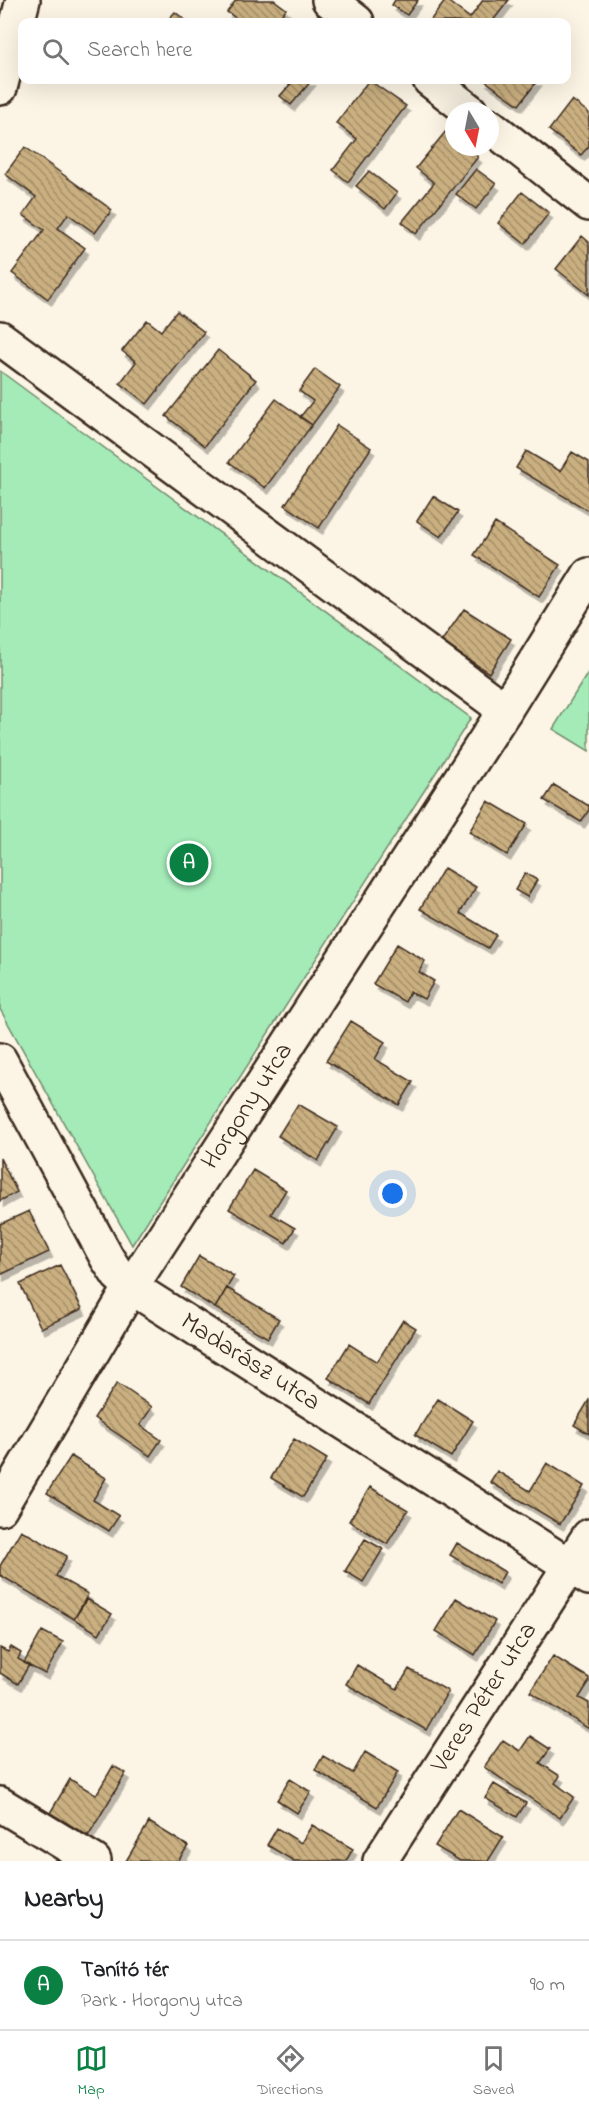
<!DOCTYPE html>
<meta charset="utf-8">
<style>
:root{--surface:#fff;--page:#f2f2f2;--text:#202124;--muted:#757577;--line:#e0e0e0;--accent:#0b8043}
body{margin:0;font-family:"Indie Flower",sans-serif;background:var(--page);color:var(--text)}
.compass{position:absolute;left:445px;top:102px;width:54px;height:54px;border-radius:50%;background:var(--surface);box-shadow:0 6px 24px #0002;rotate:170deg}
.you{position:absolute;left:393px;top:1194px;width:21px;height:21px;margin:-15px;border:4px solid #fff;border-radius:50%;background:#1a73e8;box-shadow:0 0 0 9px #1a73e833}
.badge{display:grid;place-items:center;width:39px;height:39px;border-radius:50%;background:var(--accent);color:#fff;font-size:20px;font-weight:700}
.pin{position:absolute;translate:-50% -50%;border:3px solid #fff;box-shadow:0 2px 6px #0006}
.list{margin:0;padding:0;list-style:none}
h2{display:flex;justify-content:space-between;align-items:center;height:78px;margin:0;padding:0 24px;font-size:26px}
h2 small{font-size:20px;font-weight:400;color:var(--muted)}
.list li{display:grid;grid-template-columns:39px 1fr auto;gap:18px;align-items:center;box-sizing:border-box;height:90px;padding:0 24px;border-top:2px solid var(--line)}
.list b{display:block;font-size:22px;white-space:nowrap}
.list p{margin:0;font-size:20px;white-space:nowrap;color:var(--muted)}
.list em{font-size:20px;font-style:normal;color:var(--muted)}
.icon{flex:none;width:33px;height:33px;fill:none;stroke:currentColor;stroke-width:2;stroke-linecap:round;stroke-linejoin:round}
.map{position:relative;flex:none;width:589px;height:1861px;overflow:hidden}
.search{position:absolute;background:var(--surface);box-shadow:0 6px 24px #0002;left:18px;right:18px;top:18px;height:66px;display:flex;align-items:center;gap:15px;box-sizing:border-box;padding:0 21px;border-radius:12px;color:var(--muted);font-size:22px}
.sheet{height:168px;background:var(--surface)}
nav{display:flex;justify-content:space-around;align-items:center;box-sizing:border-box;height:84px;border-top:2px solid var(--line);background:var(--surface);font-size:16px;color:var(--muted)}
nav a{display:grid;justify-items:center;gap:3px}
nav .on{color:var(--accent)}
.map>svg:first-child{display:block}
.green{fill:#a4ebb8;stroke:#708a6b;stroke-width:1.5}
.building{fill:url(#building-back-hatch);stroke:#3b2a1e;stroke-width:1.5;filter:url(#shadow)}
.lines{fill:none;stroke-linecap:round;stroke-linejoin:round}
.minor-casing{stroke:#3b2a1e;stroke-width:38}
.minor{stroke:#fcf5e5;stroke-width:33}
.labels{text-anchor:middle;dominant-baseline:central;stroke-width:4.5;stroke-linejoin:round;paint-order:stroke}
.street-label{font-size:26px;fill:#3b2a1e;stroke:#fcf5e5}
</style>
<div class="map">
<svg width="589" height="1861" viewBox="0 0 589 1861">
<defs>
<pattern id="building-back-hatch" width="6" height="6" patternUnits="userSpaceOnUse" patternTransform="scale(1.5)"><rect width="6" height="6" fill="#caaf80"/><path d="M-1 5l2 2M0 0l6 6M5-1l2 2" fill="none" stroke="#a58f68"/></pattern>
<filter id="shadow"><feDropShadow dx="3.5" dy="6" stdDeviation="0" flood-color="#0004"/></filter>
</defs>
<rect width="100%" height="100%" fill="#fcf5e5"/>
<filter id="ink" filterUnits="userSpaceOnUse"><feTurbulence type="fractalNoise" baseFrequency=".0167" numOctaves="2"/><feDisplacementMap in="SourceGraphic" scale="12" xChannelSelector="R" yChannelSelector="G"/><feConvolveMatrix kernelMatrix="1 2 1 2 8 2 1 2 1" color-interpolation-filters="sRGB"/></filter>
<g filter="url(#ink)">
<path class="green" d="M 0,371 L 471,718 L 132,1245 L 0,1009 Z
M 589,671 L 589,751 L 553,729 Z"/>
<path class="building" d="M 236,0 L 274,0 L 286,9 L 276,22 L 242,22 L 227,12 Z
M 395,0 L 418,0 L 407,15 L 392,5 Z
M 446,0 L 470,18 L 483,0 L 509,0 L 492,22 L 429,22 Z
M 175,12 L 188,22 L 166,22 Z
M 294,80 L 312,80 L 291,105 L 280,96 Z
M 369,80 L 406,106 L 348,182 L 333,170 L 357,139 L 336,123 Z
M 484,80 L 538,80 L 519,105 Z
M 572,100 L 589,113 L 589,146 L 581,155 L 549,130 Z
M 446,131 L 454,138 L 454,147 L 465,147 L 478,157 L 416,234 L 402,222 L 434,183 L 416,168 Z
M 25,147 L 112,210 L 95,233 L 68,214 L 58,228 L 85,248 L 48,299 L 12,273 L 44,230 L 23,215 L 36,197 L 5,174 Z
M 476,169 L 496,184 L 476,209 L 456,194 Z
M 369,171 L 397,193 L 385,209 L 356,186 Z
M 522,192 L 549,213 L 525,244 L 498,223 Z
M 582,236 L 589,242 L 589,295 L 556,269 Z
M 177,311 L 204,332 L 147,404 L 120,383 L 136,362 L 122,351 L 147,320 L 161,331 Z
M 218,350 L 256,380 L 205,446 L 166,416 Z
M 315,369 L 340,387 L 312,425 L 300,417 L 313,401 L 299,391 Z
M 276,399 L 312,425 L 265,488 L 229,462 Z
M 337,425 L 371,448 L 319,528 L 285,505 Z
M 526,451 L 560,471 L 572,452 L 589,462 L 589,511 L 516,468 Z
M 433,496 L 458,512 L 441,537 L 417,521 Z
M 495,523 L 560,565 L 539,597 L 474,555 Z
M 464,609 L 511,639 L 489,673 L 441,642 Z
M 554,785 L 589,806 L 589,810 L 581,822 L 544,800 Z
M 488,801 L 527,824 L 507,855 L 469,832 Z
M 444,868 L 476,887 L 460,913 L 496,935 L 488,948 L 420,909 Z
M 525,873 L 537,880 L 527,897 L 515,890 Z
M 397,944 L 425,961 L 419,972 L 434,981 L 424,999 L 410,992 L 405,1002 L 373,984 Z
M 351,1021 L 385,1042 L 375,1059 L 413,1082 L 399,1105 L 326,1061 Z
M 298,1104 L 338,1127 L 318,1161 L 278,1136 Z
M 0,1158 L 17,1192 L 0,1201 Z
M 253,1170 L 286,1190 L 271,1214 L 295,1228 L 286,1243 L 229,1209 Z
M 29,1211 L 49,1252 L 0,1275 L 0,1224 Z
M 199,1256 L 234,1276 L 215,1308 L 181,1287 Z
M 60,1265 L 82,1309 L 41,1328 L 20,1284 Z
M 227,1288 L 279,1319 L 268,1338 L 215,1308 Z
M 403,1320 L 416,1328 L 369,1404 L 328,1378 L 349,1344 L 377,1362 Z
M 117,1383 L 152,1407 L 140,1425 L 161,1440 L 150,1456 L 94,1418 Z
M 438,1399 L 473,1421 L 451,1457 L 415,1435 Z
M 589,1400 L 589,1434 L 574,1425 Z
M 294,1439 L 327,1459 L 303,1497 L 271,1478 Z
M 71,1456 L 106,1478 L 93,1500 L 119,1516 L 109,1531 L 47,1493 Z
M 547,1463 L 584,1486 L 560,1524 L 490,1482 L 497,1471 L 530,1491 Z
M 370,1487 L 408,1510 L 387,1544 L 349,1521 Z
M 21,1530 L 67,1556 L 56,1576 L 88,1594 L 74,1619 L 0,1575 L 0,1566 Z
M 365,1539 L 383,1549 L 363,1582 L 345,1571 Z
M 457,1543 L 505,1572 L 498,1584 L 450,1555 Z
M 456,1598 L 495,1621 L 475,1655 L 436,1631 Z
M 87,1599 L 112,1614 L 99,1634 L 74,1619 Z
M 42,1631 L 63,1642 L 45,1674 L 24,1663 Z
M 11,1647 L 21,1653 L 18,1659 L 29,1665 L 18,1684 L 0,1673 L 0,1648 L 8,1652 Z
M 553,1656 L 589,1678 L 589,1682 L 579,1698 L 589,1703 L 589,1729 L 530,1692 Z
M 357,1665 L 397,1689 L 409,1669 L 448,1691 L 426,1730 L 346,1684 Z
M 530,1736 L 550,1749 L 540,1763 L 560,1776 L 555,1783 L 574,1797 L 560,1818 L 484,1767 L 503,1740 L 520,1751 Z
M 365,1752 L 398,1772 L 377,1807 L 315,1770 L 323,1756 L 353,1773 Z
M 113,1766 L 126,1773 L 88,1836 L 50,1813 L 70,1779 L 96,1795 Z
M 290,1779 L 311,1792 L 297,1813 L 277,1800 Z
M 494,1784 L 526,1803 L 517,1817 L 485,1798 Z
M 458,1809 L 503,1837 L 488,1861 L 460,1861 L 435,1846 Z
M 149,1822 L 188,1846 L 178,1861 L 126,1861 Z
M 312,1825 L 353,1849 L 346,1861 L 294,1861 L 267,1845 L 277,1828 L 301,1843 Z"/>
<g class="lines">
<defs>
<g id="minor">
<path d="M 329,0 L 357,22"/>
<path d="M 430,80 L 470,111"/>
<path d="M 0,88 L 23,0"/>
<path d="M 490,126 L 589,204"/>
<path d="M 0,338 L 505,710"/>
<path id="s1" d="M 0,1060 L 107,1258 L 118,1275 L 131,1287 L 589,1578"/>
<path id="s2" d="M 0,1508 L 131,1287 L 505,710 L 589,575"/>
<path d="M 0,1804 L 94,1861"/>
<path id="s3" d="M 380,1861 L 589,1536"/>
</g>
</defs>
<use href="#minor" class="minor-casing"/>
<use href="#minor" class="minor"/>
</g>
</g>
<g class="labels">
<g class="street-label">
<text stroke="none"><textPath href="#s2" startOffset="472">Horgony utca</textPath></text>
<text stroke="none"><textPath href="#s1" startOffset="404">Madarász utca</textPath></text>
<text stroke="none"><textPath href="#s3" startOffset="194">Veres Péter utca</textPath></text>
</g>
</g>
</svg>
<svg class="compass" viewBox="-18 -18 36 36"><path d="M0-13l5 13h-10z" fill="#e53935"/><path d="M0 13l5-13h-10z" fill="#757577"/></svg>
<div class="you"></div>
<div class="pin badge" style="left:189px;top:863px">A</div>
<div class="search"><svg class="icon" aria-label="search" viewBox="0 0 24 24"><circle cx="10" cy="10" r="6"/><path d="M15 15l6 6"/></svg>Search here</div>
</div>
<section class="sheet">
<h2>Nearby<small></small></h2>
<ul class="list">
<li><span class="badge">A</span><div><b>Tanító tér</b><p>Park · Horgony utca</p></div><em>90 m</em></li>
</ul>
</section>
<nav>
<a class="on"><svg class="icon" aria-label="map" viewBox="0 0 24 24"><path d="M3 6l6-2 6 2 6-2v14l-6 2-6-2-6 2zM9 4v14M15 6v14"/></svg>Map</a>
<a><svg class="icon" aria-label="directions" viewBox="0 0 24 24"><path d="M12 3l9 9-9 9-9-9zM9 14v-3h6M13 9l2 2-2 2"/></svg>Directions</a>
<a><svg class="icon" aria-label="saved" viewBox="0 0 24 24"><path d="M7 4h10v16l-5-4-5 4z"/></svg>Saved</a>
</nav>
